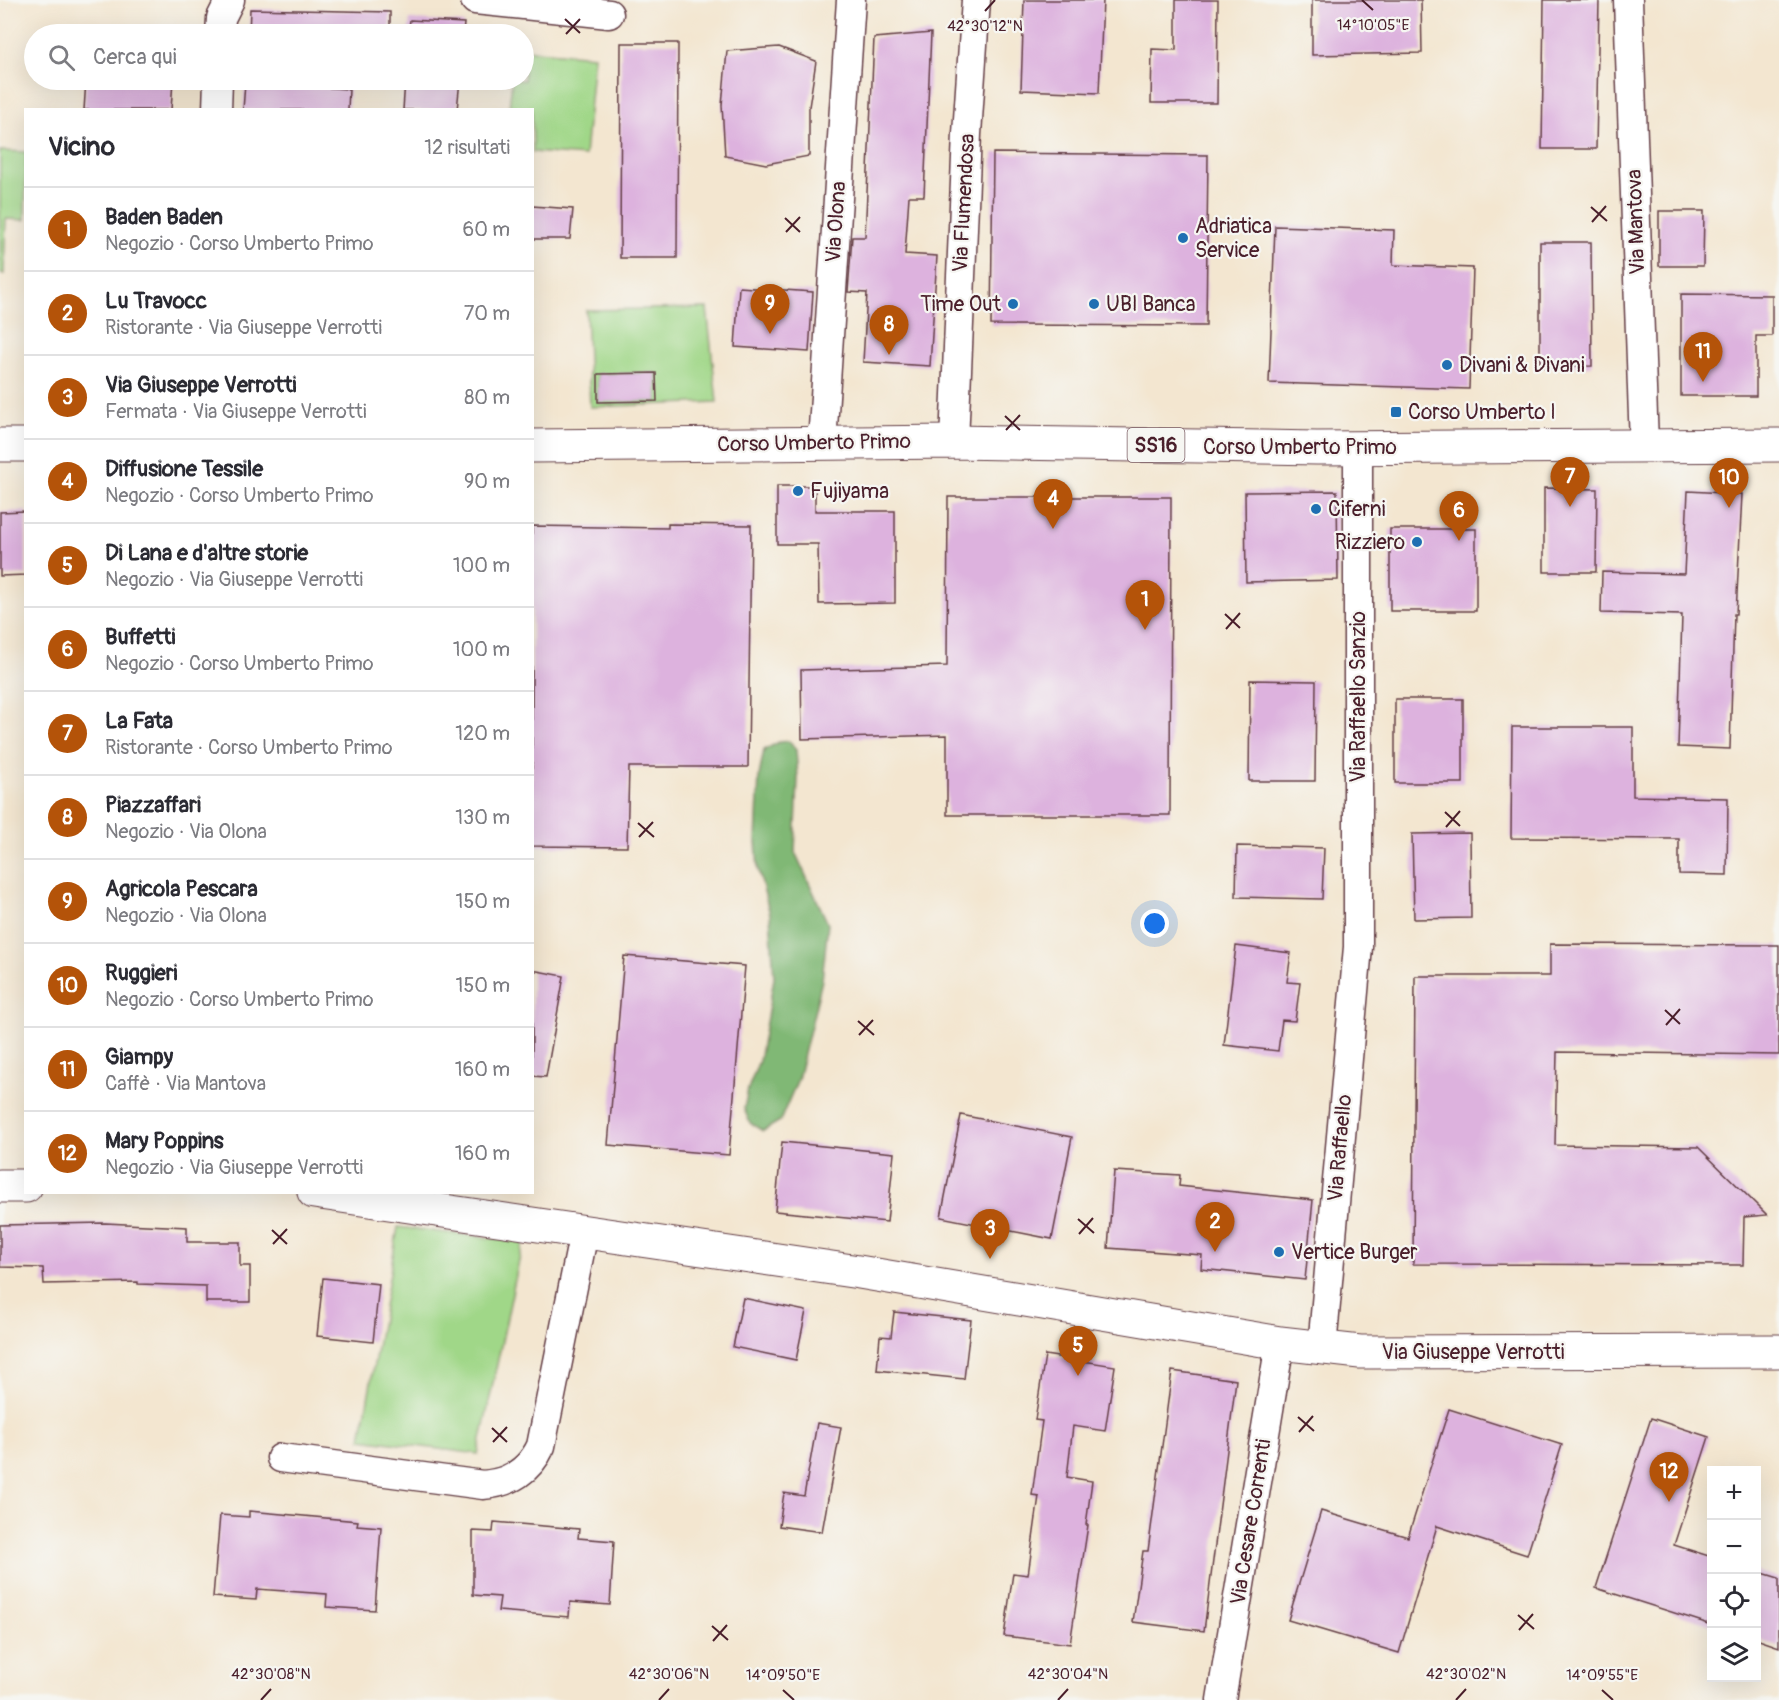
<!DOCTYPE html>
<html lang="it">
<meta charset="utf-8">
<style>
:root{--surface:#fff;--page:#f7f7f7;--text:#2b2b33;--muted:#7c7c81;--line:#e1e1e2;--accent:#b45309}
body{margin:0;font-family:Pangolin,sans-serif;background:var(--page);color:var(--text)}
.controls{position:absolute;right:18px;bottom:18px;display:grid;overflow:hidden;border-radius:0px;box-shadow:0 6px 24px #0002}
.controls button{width:54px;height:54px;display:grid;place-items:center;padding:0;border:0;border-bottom:2px solid var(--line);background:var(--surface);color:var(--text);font:30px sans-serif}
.you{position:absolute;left:1155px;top:924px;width:21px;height:21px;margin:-15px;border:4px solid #fff;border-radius:50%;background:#1a73e8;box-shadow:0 0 0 9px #1a73e833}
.badge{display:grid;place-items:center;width:39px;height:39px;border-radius:50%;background:var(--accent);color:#fff;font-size:20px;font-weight:700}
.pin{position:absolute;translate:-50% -50px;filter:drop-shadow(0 2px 3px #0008)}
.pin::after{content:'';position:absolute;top:32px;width:21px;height:18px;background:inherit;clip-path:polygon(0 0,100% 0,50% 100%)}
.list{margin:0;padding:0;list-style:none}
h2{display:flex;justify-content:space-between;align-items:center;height:78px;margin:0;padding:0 24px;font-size:26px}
h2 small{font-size:20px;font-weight:400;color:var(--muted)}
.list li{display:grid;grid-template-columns:39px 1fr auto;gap:18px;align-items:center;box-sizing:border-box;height:84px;padding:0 24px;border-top:2px solid var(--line)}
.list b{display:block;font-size:22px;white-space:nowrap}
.list p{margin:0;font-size:20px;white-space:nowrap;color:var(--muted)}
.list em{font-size:20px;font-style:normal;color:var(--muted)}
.icon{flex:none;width:33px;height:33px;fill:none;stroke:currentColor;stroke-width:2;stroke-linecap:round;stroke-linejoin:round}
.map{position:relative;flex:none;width:1779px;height:1700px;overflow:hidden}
.search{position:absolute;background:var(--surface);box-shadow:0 6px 24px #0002;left:24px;top:24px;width:510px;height:66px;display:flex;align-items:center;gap:15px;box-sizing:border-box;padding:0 21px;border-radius:33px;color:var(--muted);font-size:22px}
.panel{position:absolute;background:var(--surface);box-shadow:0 6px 24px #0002;left:24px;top:108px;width:510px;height:1086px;border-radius:0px}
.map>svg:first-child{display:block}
.green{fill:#a0d788;stroke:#757b5a;stroke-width:1.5;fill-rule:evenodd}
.forest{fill:#80b874;stroke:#656c50;stroke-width:1.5}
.building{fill:#ddb2de}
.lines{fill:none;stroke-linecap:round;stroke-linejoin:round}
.minor-casing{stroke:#633d44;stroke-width:31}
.tertiary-casing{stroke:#633d44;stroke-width:35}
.primary-casing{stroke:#633d44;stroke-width:35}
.minor{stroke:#fff;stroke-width:28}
.tertiary{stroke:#fff;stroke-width:33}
.primary{stroke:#fff;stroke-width:33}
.ticks{fill:none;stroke:#4a1f2b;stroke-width:2}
.poi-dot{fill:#1f6fb2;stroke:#f6f6f2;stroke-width:2}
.labels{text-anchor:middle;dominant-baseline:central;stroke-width:4.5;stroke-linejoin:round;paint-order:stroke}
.shield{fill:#f6f6f2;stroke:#7e6067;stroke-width:1.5}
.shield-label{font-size:20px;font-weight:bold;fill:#4a1f2b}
.street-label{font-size:21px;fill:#4a1f2b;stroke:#f6f6f2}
.poi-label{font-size:21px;fill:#4a1f2b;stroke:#f6f6f2;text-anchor:start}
.ticks-label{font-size:15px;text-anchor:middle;fill:#4a1f2b;stroke:#f6f6f2;stroke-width:4.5;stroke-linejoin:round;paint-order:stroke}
</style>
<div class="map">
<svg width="1779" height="1700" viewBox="0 0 1779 1700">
<rect width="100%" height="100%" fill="#f6f6f2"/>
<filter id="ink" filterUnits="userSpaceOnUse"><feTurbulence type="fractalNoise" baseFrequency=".0167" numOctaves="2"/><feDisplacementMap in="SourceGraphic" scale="12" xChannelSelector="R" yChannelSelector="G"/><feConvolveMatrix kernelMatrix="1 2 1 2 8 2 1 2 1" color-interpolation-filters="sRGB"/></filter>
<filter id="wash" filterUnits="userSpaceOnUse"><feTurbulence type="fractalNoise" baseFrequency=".008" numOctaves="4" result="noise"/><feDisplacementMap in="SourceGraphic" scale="24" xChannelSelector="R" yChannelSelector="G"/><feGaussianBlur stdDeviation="1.35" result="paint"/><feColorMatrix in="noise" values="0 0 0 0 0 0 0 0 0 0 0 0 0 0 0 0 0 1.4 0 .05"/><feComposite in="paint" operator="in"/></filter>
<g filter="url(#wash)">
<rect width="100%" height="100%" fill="#f3e6d0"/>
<path class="green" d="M 524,50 L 594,56 L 585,156 L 533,152 L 532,110 L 509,109 L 512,80 L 524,80 Z
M 0,151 L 26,152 L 25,220 L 6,219 L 4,274 L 0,273 Z
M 707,308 L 717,402 L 590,407 L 586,310 ZM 656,373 L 657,401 L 598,401 L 598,374 Z
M 398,1227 L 523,1242 L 478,1454 L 361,1439 Z"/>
<path class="forest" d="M 789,741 L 796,750 L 798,778 L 795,852 L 828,924 L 822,980 L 798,1079 L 780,1121 L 763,1131 L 750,1123 L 744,1109 L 748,1089 L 759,1061 L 774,978 L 770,914 L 758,869 L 756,841 L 759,776 L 764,750 L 779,742 Z"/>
<g id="blocks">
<path class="building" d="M 1024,0 L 1103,0 L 1099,93 L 1021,90 Z
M 1176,0 L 1218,0 L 1217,103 L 1151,103 L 1152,49 L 1176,50 Z
M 1312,0 L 1421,0 L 1422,53 L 1312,55 Z
M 1544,0 L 1599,0 L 1596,149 L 1542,149 Z
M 250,9 L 390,12 L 390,34 L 249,34 Z
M 410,20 L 464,23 L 463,34 L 408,34 Z
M 931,33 L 924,196 L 909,196 L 905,254 L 937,256 L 930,366 L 863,362 L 867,293 L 848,292 L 852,237 L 865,237 L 874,38 Z
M 621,43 L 678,43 L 677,258 L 620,258 Z
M 779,47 L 816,61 L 809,107 L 809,156 L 766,164 L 725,156 L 722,105 L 727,51 Z
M 86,80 L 173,80 L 171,110 L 84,110 Z
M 405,80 L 460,80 L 457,110 L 403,110 Z
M 245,83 L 349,89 L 348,110 L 243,110 Z
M 993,153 L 1208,155 L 1206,326 L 991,325 Z
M 532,206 L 573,209 L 570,239 L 532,239 Z
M 1659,211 L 1704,211 L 1703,266 L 1659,266 Z
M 1275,226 L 1394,230 L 1393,265 L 1473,268 L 1469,389 L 1269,383 Z
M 1540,242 L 1591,242 L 1592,366 L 1540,367 Z
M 739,287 L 813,292 L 809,352 L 735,347 Z
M 1681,294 L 1772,295 L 1772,336 L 1756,336 L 1756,396 L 1681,396 Z
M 656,373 L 657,401 L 598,402 L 598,374 Z
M 777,486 L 815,486 L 815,511 L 895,511 L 895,603 L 819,604 L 818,544 L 777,544 Z
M 1544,488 L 1597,489 L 1596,572 L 1544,572 Z
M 1337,491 L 1338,580 L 1246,582 L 1245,492 Z
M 1688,491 L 1742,494 L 1736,614 L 1734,614 L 1730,749 L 1678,747 L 1682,615 L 1601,613 L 1602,572 L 1684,574 Z
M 948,497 L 1171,497 L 1170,815 L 947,815 L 947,735 L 802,739 L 801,670 L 947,666 Z
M 26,511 L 26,575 L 0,576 L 0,512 Z
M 668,524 L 751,525 L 748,767 L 629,767 L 627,847 L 532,846 L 532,526 L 668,528 Z
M 1390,529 L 1476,529 L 1476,611 L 1390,611 Z
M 1250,680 L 1316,681 L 1315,781 L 1249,781 Z
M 1395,699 L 1463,699 L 1463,783 L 1395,783 Z
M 1512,727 L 1633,727 L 1633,796 L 1728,798 L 1727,875 L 1679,874 L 1679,839 L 1511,838 Z
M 1470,833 L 1471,918 L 1414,919 L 1412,834 Z
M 1237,846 L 1324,848 L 1322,899 L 1236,897 Z
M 1550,944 L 1779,945 L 1779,1055 L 1557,1052 L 1555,1145 L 1698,1147 L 1767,1215 L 1744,1217 L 1743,1265 L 1413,1264 L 1415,976 L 1550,976 Z
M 1236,946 L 1291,953 L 1287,982 L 1300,983 L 1295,1021 L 1282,1020 L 1278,1051 L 1224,1045 Z
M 624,956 L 745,966 L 729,1155 L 608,1145 Z
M 532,970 L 564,976 L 546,1077 L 532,1076 Z
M 961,1115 L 1072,1137 L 1052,1239 L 941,1217 Z
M 782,1142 L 894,1153 L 887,1222 L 775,1211 Z
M 1114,1171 L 1180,1175 L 1179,1186 L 1313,1200 L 1305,1280 L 1201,1269 L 1202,1255 L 1108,1248 Z
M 105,1223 L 187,1227 L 187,1242 L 240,1242 L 240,1266 L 250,1266 L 250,1302 L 206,1302 L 206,1286 L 138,1284 L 138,1282 L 44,1284 L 43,1268 L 0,1267 L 0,1225 Z
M 323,1278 L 379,1284 L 373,1342 L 317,1336 Z
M 743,1298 L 806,1311 L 796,1360 L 733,1347 Z
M 894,1312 L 971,1320 L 964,1379 L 877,1370 L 880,1336 L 891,1337 Z
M 1045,1355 L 1115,1366 L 1105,1431 L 1073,1426 L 1067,1477 L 1092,1481 L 1086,1525 L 1088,1525 L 1070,1644 L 1004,1636 L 1013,1573 L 1028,1575 L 1039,1496 L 1032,1495 L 1042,1421 L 1035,1420 Z
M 1172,1371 L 1236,1380 L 1204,1631 L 1133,1622 L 1143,1551 L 1148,1551 Z
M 1449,1409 L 1562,1445 L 1527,1555 L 1437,1526 L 1399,1653 L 1288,1620 L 1321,1511 L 1408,1537 Z
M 1651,1418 L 1709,1437 L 1674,1545 L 1712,1557 L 1712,1625 L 1596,1588 Z
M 817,1423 L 841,1427 L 822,1532 L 779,1526 L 784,1493 L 804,1496 Z
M 249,1511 L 358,1521 L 357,1525 L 381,1527 L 375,1610 L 326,1607 L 327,1594 L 257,1589 L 256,1600 L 213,1597 L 220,1515 L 249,1517 Z
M 494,1522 L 579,1529 L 578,1538 L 614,1541 L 610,1605 L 570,1602 L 569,1617 L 498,1611 L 500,1597 L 473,1595 L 473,1531 L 493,1532 Z
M 1756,1571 L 1779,1578 L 1779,1647 L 1756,1639 Z"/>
</g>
</g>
<g filter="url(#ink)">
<use href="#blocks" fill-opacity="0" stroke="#633d44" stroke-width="1.5"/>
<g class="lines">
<defs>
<path id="minor" d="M 475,0 L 609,14
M 1628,0 L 1644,444
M 220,34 L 221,18 L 230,0
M 217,110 L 218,80
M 954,442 L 967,134 L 976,0
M 822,443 L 851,0
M 1322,1348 L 1358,947 L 1358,447
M 281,1458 L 483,1485 C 510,1483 530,1470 541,1446 L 584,1232
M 1221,1700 L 1280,1343"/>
<path id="tertiary" d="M 0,1186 L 26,1186
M 314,1192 L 859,1272 L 1280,1343 L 1360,1352 L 1779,1351"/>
<path id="primary" d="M 0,445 L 26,445
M 532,446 L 954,442 L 1317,448 L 1779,445"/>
</defs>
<use href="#minor" class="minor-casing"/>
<use href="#tertiary" class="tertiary-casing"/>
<use href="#primary" class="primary-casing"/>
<use href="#minor" class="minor"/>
<use href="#tertiary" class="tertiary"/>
<use href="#primary" class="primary"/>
</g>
</g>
<path class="ticks" d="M 1362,0 L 1373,10M 985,11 L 995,0M 565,19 L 580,33M 566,34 L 580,19M 1591,207 L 1607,221M 785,218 L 800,232M 1592,222 L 1606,206M 786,232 L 800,217M 1005,416 L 1020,430M 1006,430 L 1020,415M 1225,614 L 1240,628M 1226,629 L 1240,613M 1445,812 L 1460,826M 638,823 L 654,837M 1446,827 L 1460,811M 639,837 L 653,822M 1665,1010 L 1680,1024M 858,1021 L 874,1035M 1666,1025 L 1680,1009M 859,1035 L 873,1020M 1078,1219 L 1094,1233M 272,1230 L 287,1244M 1079,1234 L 1093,1218M 273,1244 L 287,1229M 1298,1417 L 1314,1431M 492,1428 L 507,1442M 1299,1432 L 1313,1416M 493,1442 L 507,1427M 1518,1615 L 1534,1629M 712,1626 L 728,1640M 1519,1630 L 1533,1614M 713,1641 L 727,1625M 783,1690 L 794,1700M 1602,1690 L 1613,1700M 261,1700 L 271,1689M 659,1700 L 669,1689M 1058,1700 L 1068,1689M 1456,1700 L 1466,1689"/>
<g class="poi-dot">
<circle cx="1183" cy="238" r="6"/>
<circle cx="1013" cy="304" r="6"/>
<circle cx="1094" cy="304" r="6"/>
<circle cx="1447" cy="365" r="6"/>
<rect x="1390" y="406" width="12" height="12" rx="3"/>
<circle cx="798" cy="491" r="6"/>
<circle cx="1316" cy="509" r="6"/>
<circle cx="1417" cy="542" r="6"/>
<circle cx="1279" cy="1252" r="6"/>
</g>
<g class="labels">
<rect class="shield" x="1127.5" y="428" width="57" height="34" rx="4.5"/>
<g class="shield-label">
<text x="1156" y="445">SS16</text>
</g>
<g class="street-label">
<text transform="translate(964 203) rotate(-87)">Via Flumendosa</text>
<text transform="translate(836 222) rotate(-86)">Via Olona</text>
<text transform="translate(1636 222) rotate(-92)">Via Mantova</text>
<text transform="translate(814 443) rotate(-1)">Corso Umberto Primo</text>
<text x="1300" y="447">Corso Umberto Primo</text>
<text transform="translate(1358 697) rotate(-90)">Via Raffaello Sanzio</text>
<text transform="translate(1340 1148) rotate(-85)">Via Raffaello</text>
<text x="1473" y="1352">Via Giuseppe Verrotti</text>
<text transform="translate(1251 1522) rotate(-81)">Via Cesare Correnti</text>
</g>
<g class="poi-label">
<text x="1195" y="226">Adriatica<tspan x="1195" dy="24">Service</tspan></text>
<text x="1001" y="304" text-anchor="end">Time Out</text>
<text x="1106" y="304">UBI Banca</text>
<text x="1459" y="365">Divani &amp; Divani</text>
<text x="1408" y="412">Corso Umberto I</text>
<text x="810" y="491">Fujiyama</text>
<text x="1328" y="509">Ciferni</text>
<text x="1405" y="542" text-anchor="end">Rizziero</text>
<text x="1291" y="1252">Vertice Burger</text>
</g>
</g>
<g class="ticks-label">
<text x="1373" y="30">14°10'05"E</text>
<text x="985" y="31">42°30'12"N</text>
<text x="271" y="1679">42°30'08"N</text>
<text x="669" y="1679">42°30'06"N</text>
<text x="1068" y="1679">42°30'04"N</text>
<text x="1466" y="1679">42°30'02"N</text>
<text x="783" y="1680">14°09'50"E</text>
<text x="1602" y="1680">14°09'55"E</text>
</g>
</svg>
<div class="controls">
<button>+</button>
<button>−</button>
<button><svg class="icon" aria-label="locate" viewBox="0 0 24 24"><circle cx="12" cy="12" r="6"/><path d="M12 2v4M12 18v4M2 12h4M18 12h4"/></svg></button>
<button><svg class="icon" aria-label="layers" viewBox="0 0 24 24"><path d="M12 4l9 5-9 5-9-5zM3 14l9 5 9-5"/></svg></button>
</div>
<div class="you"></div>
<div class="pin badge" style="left:1145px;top:630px">1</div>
<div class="pin badge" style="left:1215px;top:1252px">2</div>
<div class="pin badge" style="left:990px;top:1259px">3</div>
<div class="pin badge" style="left:1053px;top:529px">4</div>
<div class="pin badge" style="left:1078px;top:1376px">5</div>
<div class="pin badge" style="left:1459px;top:541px">6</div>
<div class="pin badge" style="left:1570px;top:507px">7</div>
<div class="pin badge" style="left:889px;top:355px">8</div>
<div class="pin badge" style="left:770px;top:334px">9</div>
<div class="pin badge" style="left:1729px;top:508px">10</div>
<div class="pin badge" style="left:1703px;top:382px">11</div>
<div class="pin badge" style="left:1669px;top:1502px">12</div>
<div class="search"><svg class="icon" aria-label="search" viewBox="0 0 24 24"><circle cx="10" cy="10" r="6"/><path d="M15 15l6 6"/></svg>Cerca qui</div>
<section class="panel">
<h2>Vicino<small>12 risultati</small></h2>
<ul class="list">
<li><span class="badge">1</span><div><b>Baden Baden</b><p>Negozio · Corso Umberto Primo</p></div><em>60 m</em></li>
<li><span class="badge">2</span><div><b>Lu Travocc</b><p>Ristorante · Via Giuseppe Verrotti</p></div><em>70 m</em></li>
<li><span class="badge">3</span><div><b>Via Giuseppe Verrotti</b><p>Fermata · Via Giuseppe Verrotti</p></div><em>80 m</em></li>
<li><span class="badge">4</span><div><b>Diffusione Tessile</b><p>Negozio · Corso Umberto Primo</p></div><em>90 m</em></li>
<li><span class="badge">5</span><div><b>Di Lana e d'altre storie</b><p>Negozio · Via Giuseppe Verrotti</p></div><em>100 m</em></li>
<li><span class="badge">6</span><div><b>Buffetti</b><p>Negozio · Corso Umberto Primo</p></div><em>100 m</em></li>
<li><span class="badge">7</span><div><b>La Fata</b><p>Ristorante · Corso Umberto Primo</p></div><em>120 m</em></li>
<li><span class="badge">8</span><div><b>Piazzaffari</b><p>Negozio · Via Olona</p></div><em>130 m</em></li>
<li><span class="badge">9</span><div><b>Agricola Pescara</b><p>Negozio · Via Olona</p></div><em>150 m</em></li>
<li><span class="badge">10</span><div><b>Ruggieri</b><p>Negozio · Corso Umberto Primo</p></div><em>150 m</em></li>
<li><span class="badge">11</span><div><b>Giampy</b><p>Caffè · Via Mantova</p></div><em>160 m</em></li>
<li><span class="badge">12</span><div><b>Mary Poppins</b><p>Negozio · Via Giuseppe Verrotti</p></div><em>160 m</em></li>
</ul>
</section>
</div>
